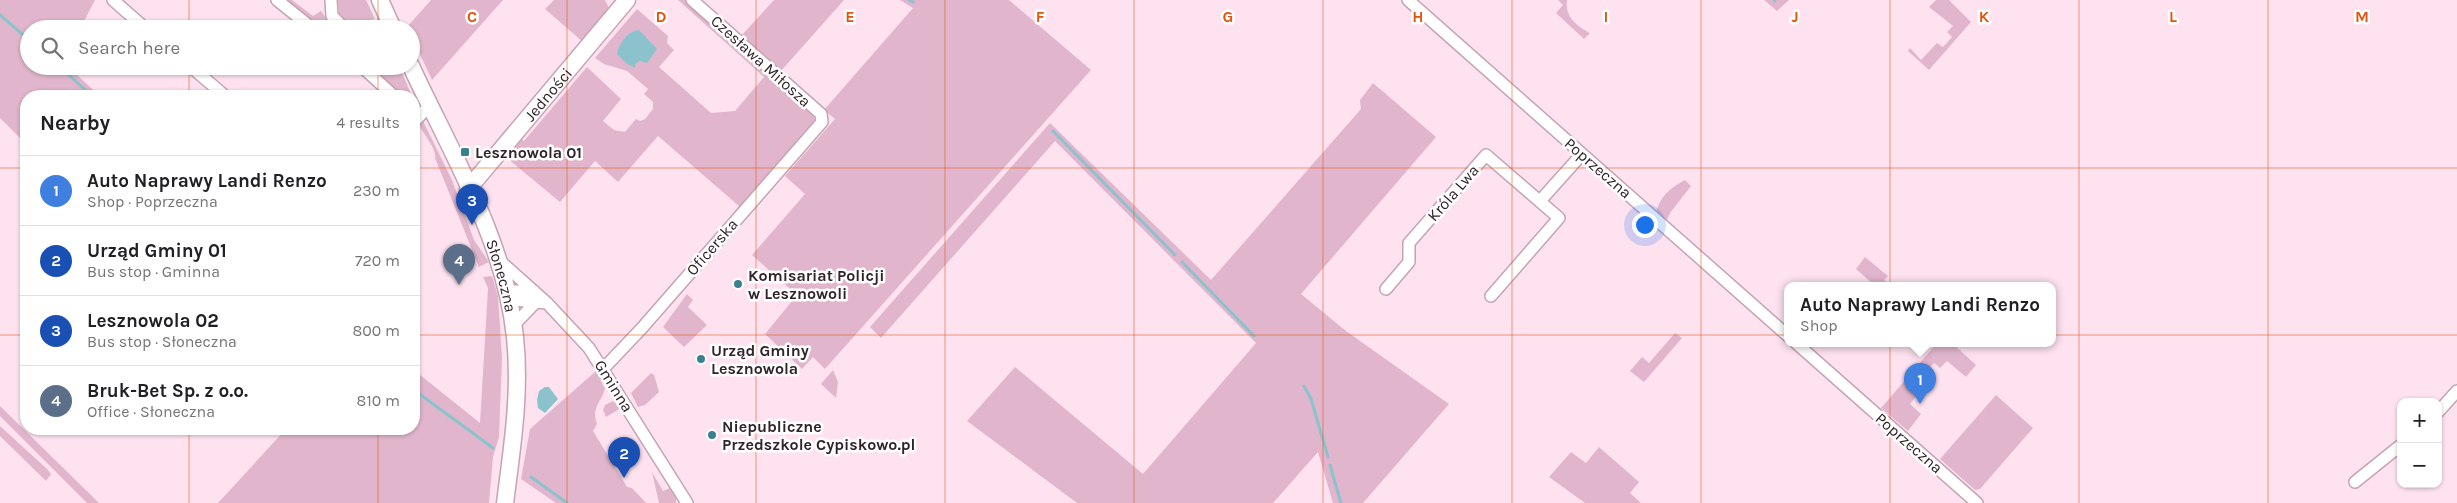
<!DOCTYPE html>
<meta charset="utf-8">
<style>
:root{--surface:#fff;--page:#f6f6f6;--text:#202124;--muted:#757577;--line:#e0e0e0;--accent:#3b818d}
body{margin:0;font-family:Karla,sans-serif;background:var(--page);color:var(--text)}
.controls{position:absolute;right:15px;bottom:15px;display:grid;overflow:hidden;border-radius:10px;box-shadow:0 1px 4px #0004}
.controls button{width:45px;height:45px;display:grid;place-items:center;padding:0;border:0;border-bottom:1px solid var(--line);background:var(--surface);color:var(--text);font:25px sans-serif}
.you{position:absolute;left:1644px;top:224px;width:18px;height:18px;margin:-12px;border:4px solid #fff;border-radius:50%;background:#1a73e8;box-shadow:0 0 0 8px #1a73e833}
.badge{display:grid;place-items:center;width:32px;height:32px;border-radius:50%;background:var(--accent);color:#fff;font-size:16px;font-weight:700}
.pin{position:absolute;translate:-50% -41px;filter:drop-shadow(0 1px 2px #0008)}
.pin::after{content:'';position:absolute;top:26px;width:18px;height:15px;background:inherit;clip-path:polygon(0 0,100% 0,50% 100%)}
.popup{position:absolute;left:1784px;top:282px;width:272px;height:65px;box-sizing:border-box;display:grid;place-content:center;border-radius:10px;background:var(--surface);filter:drop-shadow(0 1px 4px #0005);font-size:16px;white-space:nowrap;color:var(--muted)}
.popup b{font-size:19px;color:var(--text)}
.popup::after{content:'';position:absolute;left:50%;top:100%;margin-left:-10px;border:10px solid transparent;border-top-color:var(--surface)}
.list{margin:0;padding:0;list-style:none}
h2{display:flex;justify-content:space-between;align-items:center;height:65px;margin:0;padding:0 20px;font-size:21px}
h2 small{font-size:16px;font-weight:400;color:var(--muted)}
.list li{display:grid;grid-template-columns:32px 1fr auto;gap:15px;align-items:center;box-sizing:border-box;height:70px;padding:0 20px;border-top:1px solid var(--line)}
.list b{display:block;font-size:19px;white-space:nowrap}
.list p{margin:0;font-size:16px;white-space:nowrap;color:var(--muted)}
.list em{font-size:16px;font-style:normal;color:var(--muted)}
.icon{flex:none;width:28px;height:28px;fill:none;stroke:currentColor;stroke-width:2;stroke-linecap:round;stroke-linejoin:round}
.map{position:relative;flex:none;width:2457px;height:503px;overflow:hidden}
.search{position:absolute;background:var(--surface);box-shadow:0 1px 4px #0004;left:20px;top:20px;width:400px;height:55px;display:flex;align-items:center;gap:12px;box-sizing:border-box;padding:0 18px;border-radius:28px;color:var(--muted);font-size:19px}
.panel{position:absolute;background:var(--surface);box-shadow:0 1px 4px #0004;left:20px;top:90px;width:400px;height:345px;border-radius:20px}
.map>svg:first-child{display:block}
.green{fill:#e1b6cc}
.water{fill:#8cc2cc}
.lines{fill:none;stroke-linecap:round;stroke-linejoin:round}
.stream{stroke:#8cc2cc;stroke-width:3}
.street-casing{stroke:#c5a3b4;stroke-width:14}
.secondary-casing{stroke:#c5a3b4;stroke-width:19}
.street{stroke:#fff;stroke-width:11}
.secondary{stroke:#fff;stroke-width:16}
.grid{fill:none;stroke:#df560e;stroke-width:1;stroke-opacity:0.55}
.poi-dot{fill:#3b818d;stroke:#fff;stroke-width:2}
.labels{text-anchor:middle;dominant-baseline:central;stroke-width:5;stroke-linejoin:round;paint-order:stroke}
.street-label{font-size:16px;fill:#30232a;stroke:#fff}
.poi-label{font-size:16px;font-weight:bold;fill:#30232a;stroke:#fff;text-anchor:start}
.grid-label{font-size:16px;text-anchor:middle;font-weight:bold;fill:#df560e;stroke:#fff;stroke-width:5;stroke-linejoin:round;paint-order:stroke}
</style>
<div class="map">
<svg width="2457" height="503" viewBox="0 0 2457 503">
<rect width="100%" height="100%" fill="#fee2f0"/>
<path class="green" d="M 0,0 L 95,0 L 80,29 L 29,29 L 29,66 L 67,66 L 100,96 L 26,96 L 26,144 L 0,118 Z
M 283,0 L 292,0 L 313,16 L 321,11 L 332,26 L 330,29 L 319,29 Z
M 338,0 L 366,0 L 375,19 L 356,24 L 347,24 L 339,14 Z
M 431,0 L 503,0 L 432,80 L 411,35 L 411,29 L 407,27 Z
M 554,0 L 605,0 L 610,10 L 583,42 L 545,9 Z
M 678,0 L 686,0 L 810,111 L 816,121 L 732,219 L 730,217 L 739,206 L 658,136 L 618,182 L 595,161 L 560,202 L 508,159 L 513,153 L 512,150 L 520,138 L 524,141 L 587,67 L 621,99 L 603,121 L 614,130 L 625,132 L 636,119 L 640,121 L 645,119 L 653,109 L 653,102 L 644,94 L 648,89 L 627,71 L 604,64 L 595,58 L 637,9 L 668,36 L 667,43 L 674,50 L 659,67 L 711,113 L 735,111 L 764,77 Z
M 774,0 L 844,0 L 781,71 L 741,36 Z
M 900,0 L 1009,0 L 1091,70 L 825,369 L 813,357 L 802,369 L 765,334 L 797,295 L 752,255 L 805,194 L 785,176 L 835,119 L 824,110 L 913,8 Z
M 1558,0 L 1567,0 C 1565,17 1576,25 1590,33 L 1584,39 L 1556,13 L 1563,5 Z
M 1764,0 L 1789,0 L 1777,11 Z
M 1936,0 L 1949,0 L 1971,22 L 1929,70 L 1908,51 L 1910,48 L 1921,60 L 1937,43 L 1943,47 L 1952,37 L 1947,32 L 1953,26 L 1929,7 Z
M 367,66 L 399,66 L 412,96 L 403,96 Z
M 1373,83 L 1436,137 L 1301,294 L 1346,331 L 1449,404 L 1363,503 L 1333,503 L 1318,452 L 1273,503 L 1077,503 L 967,421 L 1015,367 L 1143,474 L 1256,343 L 1055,141 L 881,338 L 870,327 L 1050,123 L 1211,280 L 1361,109 L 1360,100 Z
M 420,120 L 423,121 L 452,180 L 474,240 L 489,262 L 479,267 L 435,158 C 437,149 424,135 419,125 Z
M 1685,180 L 1691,186 L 1670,213 L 1666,222 L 1656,213 C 1660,196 1670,188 1685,180 Z
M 1865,257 L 1888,276 L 1884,280 L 1888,283 L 1886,285 L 1874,285 L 1856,269 Z
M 492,276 L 498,296 L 502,358 L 499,437 L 493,457 L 489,503 L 218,503 L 286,429 L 414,429 L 414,370 L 480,423 L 488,288 L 483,277 Z
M 687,294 L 693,300 L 688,307 L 707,325 L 684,347 L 663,327 Z
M 1675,333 L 1682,338 L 1644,382 L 1630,371 L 1642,357 L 1649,363 Z
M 1937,343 L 1952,343 L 1976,365 L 1966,377 L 1947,361 L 1940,368 L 1934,363 L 1915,384 L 1921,390 L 1910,404 L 1921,414 L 1908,431 L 1881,408 Z
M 833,370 L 838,382 L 836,398 L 821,384 Z
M 596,371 L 605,389 C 601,403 591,407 597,424 L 593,431 L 627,487 L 632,488 L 646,503 L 556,503 L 521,479 L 530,429 Z
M 651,373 L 654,375 L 659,392 L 645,405 L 638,407 L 631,393 Z
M 1996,395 L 2033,428 L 1980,489 L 1975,490 L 1940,459 Z
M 613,401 L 621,408 L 606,417 L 603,410 L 605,405 Z
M 0,406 L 99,503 L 87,503 L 0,416 Z
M 0,426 L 47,469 L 51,474 L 46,481 L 0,436 Z
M 1599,447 L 1639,482 L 1630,493 L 1641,503 L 1585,503 L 1549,477 L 1571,452 L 1586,463 Z
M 652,472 L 663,491 L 670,488 L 676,498 L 676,503 L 659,503 Z"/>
<path class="water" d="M 639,30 L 657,49 L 647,63 L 640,61 L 635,64 L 635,68 L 626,63 L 617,54 C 619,44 627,31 639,30 Z
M 545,387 L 549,387 L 558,399 L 545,413 L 538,408 L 537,400 L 539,391 Z"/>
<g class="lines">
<path class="stream" d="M 909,0 L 913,2
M 1774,0 L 1775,1
M 0,15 L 29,40
M 59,66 L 92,96
M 1053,131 L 1175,255
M 1182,262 L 1254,336
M 1304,386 L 1311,399 L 1328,457
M 414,390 L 493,448
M 1330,465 L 1341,503
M 531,477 L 567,503"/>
<defs>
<path id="street" d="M 113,0 L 146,29
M 277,0 L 313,29
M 331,0 L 332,16 L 345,29
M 1408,0 L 1788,336
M 372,29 L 390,23
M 190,66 L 225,96
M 361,66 L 394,96
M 414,122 L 429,106
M 1540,201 L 1582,154
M 500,261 L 547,303 L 589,348 L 687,503
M 1386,289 L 1409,262 L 1409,243 L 1486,155 L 1559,218 L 1491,296
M 534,291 L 513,291 L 507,295 L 514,300 L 547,303
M 513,326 L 535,303
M 1796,343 L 1977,503
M 604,368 L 642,328 L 822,122 L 821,114 L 692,0
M 2438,412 L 2457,391
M 2355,482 L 2401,445"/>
<g id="secondary">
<path d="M 380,0 L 393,29"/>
<path id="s1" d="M 411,66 C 451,153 505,240 515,337 C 521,393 512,448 505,503"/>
<path id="s2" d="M 468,189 L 627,0"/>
</g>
</defs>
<use href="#street" class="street-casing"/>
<use href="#secondary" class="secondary-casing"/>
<use href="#street" class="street"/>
<use href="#secondary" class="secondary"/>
</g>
<path class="grid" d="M 189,0 L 189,29M 378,0 L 378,29M 567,0 L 567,503M 756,0 L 756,503M 945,0 L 945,503M 1134,0 L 1134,503M 1323,0 L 1323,503M 1512,0 L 1512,503M 1701,0 L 1701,503M 1890,0 L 1890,503M 2079,0 L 2079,503M 2268,0 L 2268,503M 189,66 L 189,96M 378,66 L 378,96M 0,168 L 26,168M 414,168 L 2457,168M 0,335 L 26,335M 414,335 L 2457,335M 189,429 L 189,503M 378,429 L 378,503"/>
<g class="poi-dot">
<rect x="460" y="147" width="10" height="10" rx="2.5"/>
<circle cx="738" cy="284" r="5"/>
<circle cx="701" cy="359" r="5"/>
<circle cx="712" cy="435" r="5"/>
</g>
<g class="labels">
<g class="street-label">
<text transform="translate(761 61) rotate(42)">Czesława Miłosza</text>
<text stroke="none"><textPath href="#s2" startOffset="124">Jedności</textPath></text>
<text transform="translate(1598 168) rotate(41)">Poprzeczna</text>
<text transform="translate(1453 193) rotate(-49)">Króla Lwa</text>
<text transform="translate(712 247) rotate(-49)">Oficerska</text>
<text stroke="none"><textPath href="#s1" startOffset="229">Słoneczna</textPath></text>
<text transform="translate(614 386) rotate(58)">Gminna</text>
<text transform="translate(1909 443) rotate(41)">Poprzeczna</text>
</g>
<g class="poi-label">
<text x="475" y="152">Lesznowola 01</text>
<text x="748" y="275">Komisariat Policji<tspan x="748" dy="18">w Lesznowoli</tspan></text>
<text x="711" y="350">Urząd Gminy<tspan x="711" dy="18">Lesznowola</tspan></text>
<text x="722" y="426">Niepubliczne<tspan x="722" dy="18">Przedszkole Cypiskowo.pl</tspan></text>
</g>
</g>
<g class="grid-label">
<text x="472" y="22">C</text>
<text x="661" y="22">D</text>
<text x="850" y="22">E</text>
<text x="1040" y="22">F</text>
<text x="1228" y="22">G</text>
<text x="1418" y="22">H</text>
<text x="1606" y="22">I</text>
<text x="1795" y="22">J</text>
<text x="1984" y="22">K</text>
<text x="2173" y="22">L</text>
<text x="2362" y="22">M</text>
</g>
</svg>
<div class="controls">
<button>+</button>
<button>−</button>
</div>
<div class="you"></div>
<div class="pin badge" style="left:1920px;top:404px;background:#3f7fe0">1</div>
<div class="popup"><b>Auto Naprawy Landi Renzo</b>Shop</div>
<div class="pin badge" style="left:624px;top:478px;background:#1a4fb4">2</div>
<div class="pin badge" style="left:472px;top:225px;background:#1a4fb4">3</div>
<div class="pin badge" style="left:459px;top:285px;background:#5c6f8a">4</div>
<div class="search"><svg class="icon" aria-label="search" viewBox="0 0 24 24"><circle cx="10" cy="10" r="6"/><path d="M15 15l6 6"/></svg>Search here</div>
<section class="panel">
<h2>Nearby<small>4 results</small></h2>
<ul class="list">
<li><span class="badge" style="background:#3f7fe0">1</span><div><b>Auto Naprawy Landi Renzo</b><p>Shop · Poprzeczna</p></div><em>230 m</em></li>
<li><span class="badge" style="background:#1a4fb4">2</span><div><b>Urząd Gminy 01</b><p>Bus stop · Gminna</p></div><em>720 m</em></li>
<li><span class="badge" style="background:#1a4fb4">3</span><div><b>Lesznowola 02</b><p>Bus stop · Słoneczna</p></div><em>800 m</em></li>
<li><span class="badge" style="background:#5c6f8a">4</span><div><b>Bruk-Bet Sp. z o.o.</b><p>Office · Słoneczna</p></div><em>810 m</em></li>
</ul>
</section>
</div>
